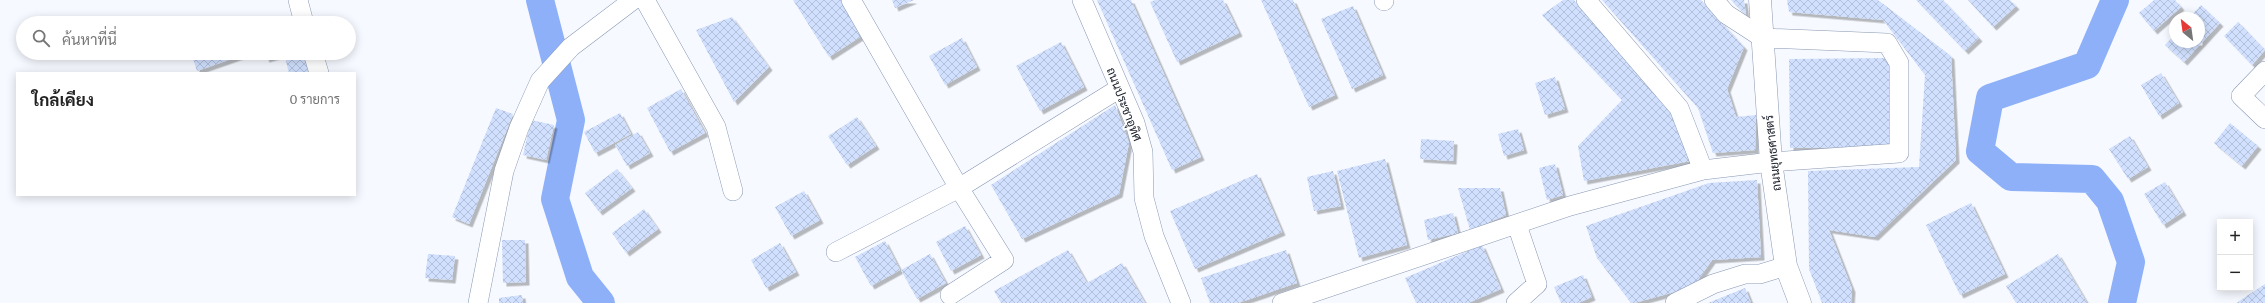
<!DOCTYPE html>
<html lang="th">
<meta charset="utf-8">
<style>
:root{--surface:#fff;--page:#f2f2f2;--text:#222;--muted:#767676;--line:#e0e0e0}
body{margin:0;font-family:Literata,Sarabun,serif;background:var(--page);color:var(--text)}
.controls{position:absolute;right:12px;bottom:12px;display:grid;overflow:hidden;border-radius:0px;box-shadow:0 2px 10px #0003}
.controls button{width:36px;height:36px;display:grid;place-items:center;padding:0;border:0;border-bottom:1px solid var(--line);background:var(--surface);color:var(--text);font:20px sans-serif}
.compass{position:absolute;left:2169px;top:12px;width:36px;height:36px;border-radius:50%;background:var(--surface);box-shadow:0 2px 10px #0003;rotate:331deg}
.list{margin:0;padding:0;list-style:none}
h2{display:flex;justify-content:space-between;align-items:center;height:52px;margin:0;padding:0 16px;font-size:17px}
h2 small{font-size:13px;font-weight:400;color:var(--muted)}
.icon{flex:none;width:22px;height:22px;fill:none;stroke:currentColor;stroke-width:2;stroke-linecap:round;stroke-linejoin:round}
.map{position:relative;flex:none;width:2265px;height:303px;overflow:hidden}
.search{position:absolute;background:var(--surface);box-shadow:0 2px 10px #0003;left:16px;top:16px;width:340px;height:44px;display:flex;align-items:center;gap:10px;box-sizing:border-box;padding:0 14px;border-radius:22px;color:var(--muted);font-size:15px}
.panel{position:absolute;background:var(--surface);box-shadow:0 2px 10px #0003;left:16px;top:72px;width:340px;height:124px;border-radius:0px}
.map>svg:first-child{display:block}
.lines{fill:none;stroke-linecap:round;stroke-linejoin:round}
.river{stroke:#8db0f9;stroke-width:28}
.building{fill:url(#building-cross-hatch);filter:url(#shadow)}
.minor-casing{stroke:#8998b3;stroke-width:20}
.tertiary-casing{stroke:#8998b3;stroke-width:23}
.minor{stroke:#fff;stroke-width:19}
.tertiary{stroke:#fff;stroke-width:22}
.labels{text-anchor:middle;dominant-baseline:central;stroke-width:3.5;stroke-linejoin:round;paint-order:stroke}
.street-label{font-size:12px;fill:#171c26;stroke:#fff}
</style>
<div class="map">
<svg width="2265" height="303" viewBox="0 0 2265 303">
<defs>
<pattern id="building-cross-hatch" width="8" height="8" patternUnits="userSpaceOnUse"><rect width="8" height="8" fill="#d0e0fe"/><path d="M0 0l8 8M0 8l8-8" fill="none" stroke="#b2c0da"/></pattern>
<filter id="shadow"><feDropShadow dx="3.5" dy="3.5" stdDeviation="0" flood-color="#0004"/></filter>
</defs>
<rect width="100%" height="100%" fill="#f6f9ff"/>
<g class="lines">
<path class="river" d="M 540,0 L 571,120 L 555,199 L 580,277 L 601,303
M 2115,0 L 2087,65 L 1990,98 L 1980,151 L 2011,177 L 2092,179 L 2110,201 L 2131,262 L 2122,303"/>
</g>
<path class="building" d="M 793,0 L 841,0 L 863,35 L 829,57 Z
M 892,0 L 914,0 L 895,8 Z
M 1097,0 L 1131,0 L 1201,157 L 1172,170 Z
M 1155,0 L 1223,0 L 1239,33 L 1177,62 L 1150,2 Z
M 1261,0 L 1293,0 L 1335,95 L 1309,107 Z
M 1563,0 L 1574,0 L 1669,108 L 1690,161 L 1584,181 L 1578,146 L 1622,100 L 1542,15 Z
M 1602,0 L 1701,0 L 1744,47 L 1727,89 L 1736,117 L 1756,115 L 1755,150 L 1713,153 L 1698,108 Z
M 1731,0 L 1744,0 L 1746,15 Z
M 1787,0 L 1878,0 L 1951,56 L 1956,160 L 1875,237 L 1829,230 L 1852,289 L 1851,303 L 1822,303 L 1809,269 L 1808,171 L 1919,167 L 1925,75 L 1883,20 L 1789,12 Z
M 1916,0 L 1943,0 L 1979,38 L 1965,51 Z
M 1968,0 L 2010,0 L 2016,6 L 1993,27 Z
M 2154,0 L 2175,0 L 2181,7 L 2154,31 L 2139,13 Z
M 2201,5 L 2220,23 L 2184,62 L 2165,45 L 2175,34 L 2175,42 L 2199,42 L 2199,18 L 2189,18 Z
M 1353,6 L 1383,75 L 1352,89 L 1321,19 Z
M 732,17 L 769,67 L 734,102 L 696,30 Z
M 2238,22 L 2265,50 L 2252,65 L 2224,36 Z
M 962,38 L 977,67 L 945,85 L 929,56 Z
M 1061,42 L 1084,87 L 1040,111 L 1016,66 Z
M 191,53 L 245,53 L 246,54 L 197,71 Z
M 264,53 L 306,53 L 311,73 L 289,73 L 284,54 L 266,59 Z
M 1890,58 L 1891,147 L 1790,148 L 1789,59 Z
M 2161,73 L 2179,103 L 2159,116 L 2141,85 Z
M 1555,77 L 1565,109 L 1545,115 L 1535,83 Z
M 681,89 L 705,133 L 670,152 L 647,108 Z
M 1115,105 L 1129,143 L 1119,194 L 1022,239 L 991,185 Z
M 496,108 L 513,114 L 469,224 L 452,217 Z
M 620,113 L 631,134 L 595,153 L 584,132 Z
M 857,117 L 876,146 L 847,165 L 828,136 Z
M 531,120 L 554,125 L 546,160 L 523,155 Z
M 2230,123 L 2258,146 L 2242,166 L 2214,143 Z
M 1518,129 L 1524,150 L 1504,156 L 1498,134 Z
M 638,132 L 650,153 L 627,166 L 615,145 Z
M 2130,136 L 2148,167 L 2128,179 L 2109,149 Z
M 1421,139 L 1454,141 L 1453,161 L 1420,159 Z
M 1385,159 L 1407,245 L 1359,258 L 1337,171 Z
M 1555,164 L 1563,195 L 1547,200 L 1539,168 Z
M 617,169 L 632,188 L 599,212 L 585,193 Z
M 1333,171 L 1341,206 L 1314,211 L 1307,177 Z
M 1257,174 L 1282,232 L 1195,269 L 1170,211 Z
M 1757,180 L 1761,257 L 1712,260 L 1693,287 L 1634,303 L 1631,303 L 1597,258 L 1586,226 L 1709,183 Z
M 2165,182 L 2183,212 L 2163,225 L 2144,194 Z
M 1458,188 L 1500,188 L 1506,215 L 1470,230 Z
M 804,191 L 820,220 L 791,236 L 775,207 Z
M 1971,203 L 2005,274 L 1960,295 L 1926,225 Z
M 644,209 L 658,229 L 626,253 L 612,233 Z
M 1453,213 L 1458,233 L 1428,240 L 1424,220 Z
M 965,226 L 981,255 L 951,271 L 936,242 Z
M 502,240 L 525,240 L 526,282 L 503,283 Z
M 885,241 L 900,270 L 871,286 L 855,257 Z
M 780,243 L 796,272 L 766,288 L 751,260 Z
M 1482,245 L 1501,289 L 1468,303 L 1416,303 L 1405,278 Z
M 1068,250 L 1087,283 L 1122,263 L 1145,303 L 1001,303 L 994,291 Z
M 1286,250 L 1297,283 L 1238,303 L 1210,303 L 1201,278 Z
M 428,254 L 455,256 L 452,280 L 425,278 Z
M 930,254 L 946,283 L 917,299 L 901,270 Z
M 2058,254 L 2087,303 L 2016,303 L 2006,286 Z
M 1583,275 L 1592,297 L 1578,303 L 1561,303 L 1554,287 Z
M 2265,284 L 2265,303 L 2236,303 Z
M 1745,288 L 1751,303 L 1708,303 Z
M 522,295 L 523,303 L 499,303 L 499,298 Z"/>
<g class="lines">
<defs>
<path id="minor" d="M 298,0 L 304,23
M 645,0 L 716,127 L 733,191
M 851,0 L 959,188 L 1004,260 L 950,295
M 1082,0 L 1135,123 L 1143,152 L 1144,198 L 1154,236 L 1181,303
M 1384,0 L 1384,1
M 1586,0 L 1679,108 L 1703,170
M 313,53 L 319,73
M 2265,71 L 2241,96 L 2265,119
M 836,252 L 959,188 L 1120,88
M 478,303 L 504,171 L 519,128 L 540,81 L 571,47 L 633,0
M 1282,303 L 1570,206 L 1703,170 L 1771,162 L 1899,153 L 1899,63 L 1887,43 L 1763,38 L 1726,14 L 1714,0
M 1516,303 L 1537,284 L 1517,225
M 1675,303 L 1713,284 L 1745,274 L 1760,274 L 1786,266"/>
<path id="tertiary" d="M 1760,0 L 1771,162 L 1786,266 L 1800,303"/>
</defs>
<use href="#minor" class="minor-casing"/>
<use href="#tertiary" class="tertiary-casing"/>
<use href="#minor" class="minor"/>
<use href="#tertiary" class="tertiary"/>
</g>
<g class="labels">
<g class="street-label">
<text transform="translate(1125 104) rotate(69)">ถนนประชาอุทิศ</text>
<text transform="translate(1772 153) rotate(-96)">ถนนยุทธศาสตร์</text>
</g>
</g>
</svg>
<div class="controls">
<button>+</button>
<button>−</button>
</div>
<svg class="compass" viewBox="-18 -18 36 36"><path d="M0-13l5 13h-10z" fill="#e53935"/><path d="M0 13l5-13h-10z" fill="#767676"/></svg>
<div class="search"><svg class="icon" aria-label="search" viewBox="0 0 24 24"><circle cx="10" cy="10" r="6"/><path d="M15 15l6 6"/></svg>ค้นหาที่นี่</div>
<section class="panel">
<h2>ใกล้เคียง<small>0 รายการ</small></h2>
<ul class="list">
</ul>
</section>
</div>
